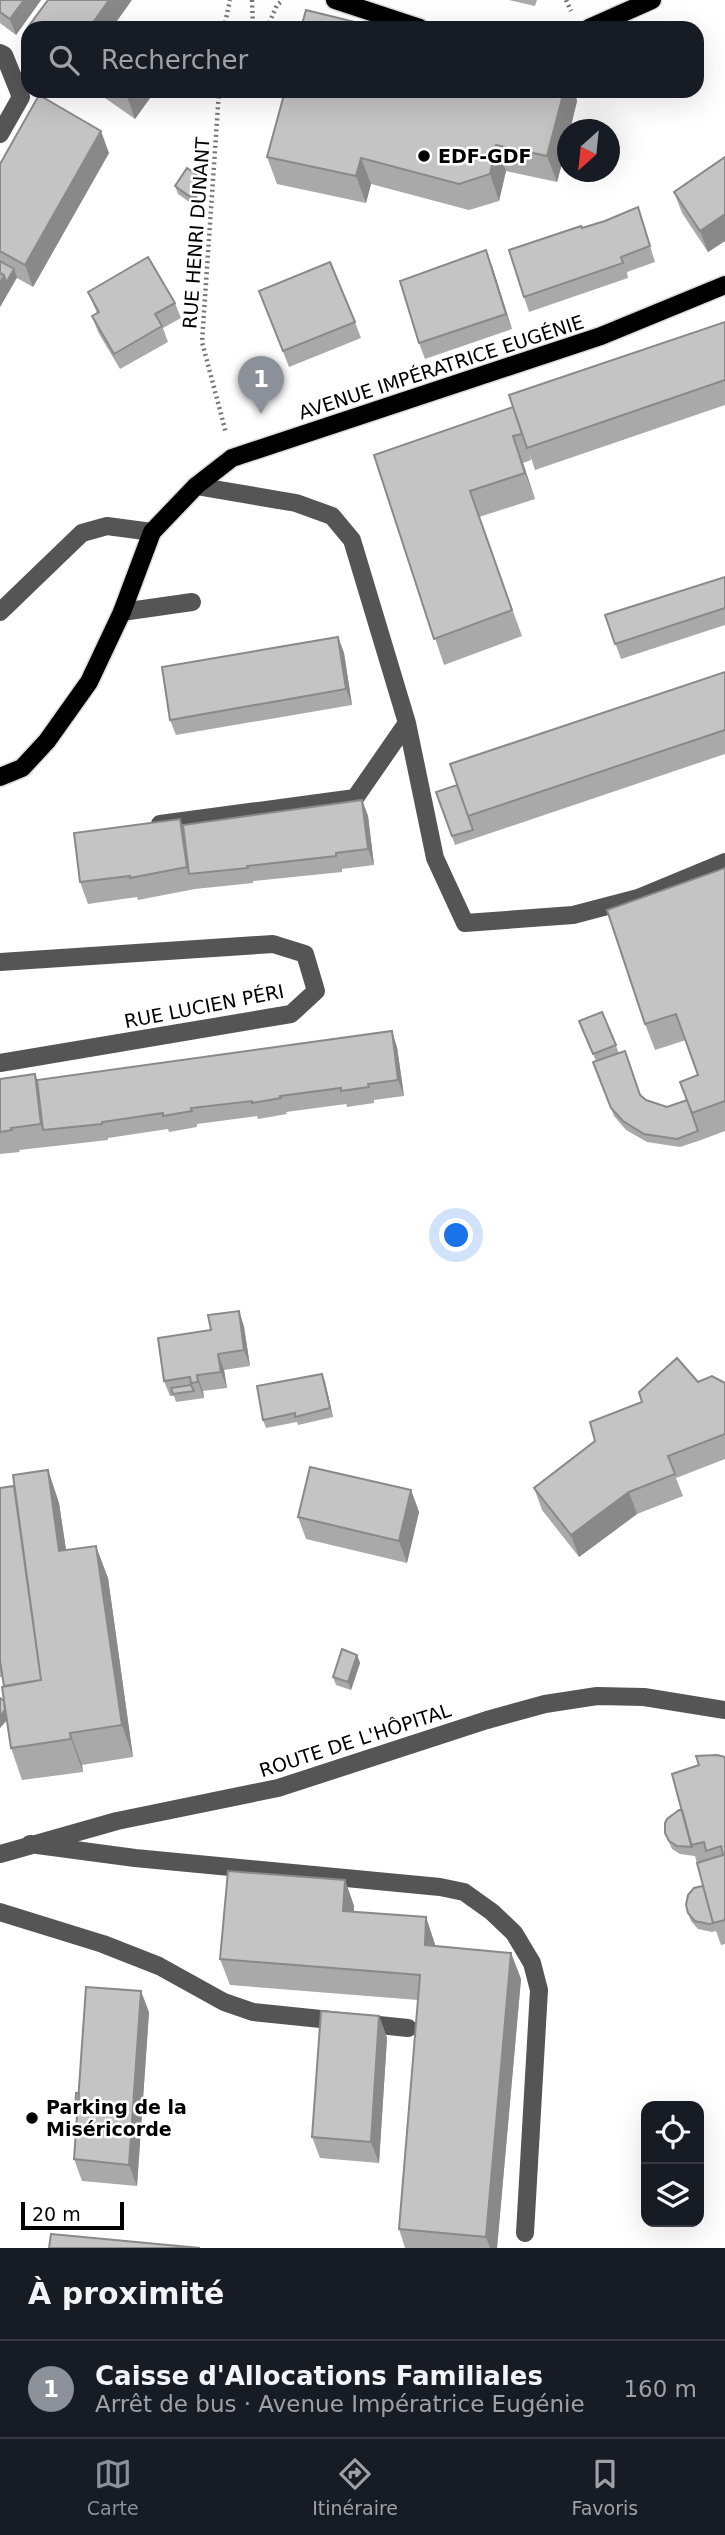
<!DOCTYPE html>
<html lang="fr">
<meta charset="utf-8">
<style>
:root{--surface:#171b24;--page:#242831;--text:#f1f3f6;--muted:#9ea1a6;--line:#363941;--accent:#8c9099}
body{margin:0;font-family:"DejaVu Sans",sans-serif;background:var(--page);color:var(--text)}
.controls{position:absolute;right:21px;bottom:21px;display:grid;overflow:hidden;border-radius:14px;box-shadow:0 7px 28px #0002}
.controls button{width:63px;height:63px;display:grid;place-items:center;padding:0;border:0;border-bottom:2px solid var(--line);background:var(--surface);color:var(--text);font:35px sans-serif}
.compass{position:absolute;left:557px;top:119px;width:63px;height:63px;border-radius:50%;background:var(--surface);box-shadow:0 7px 28px #0002;rotate:207deg}
.scale{position:absolute;left:21px;bottom:18px;width:103px;box-sizing:border-box;padding-left:7px;border:4px solid #000;border-top:0;font-size:19px;line-height:24px;white-space:nowrap;color:#000;-webkit-text-stroke:5px #fff;paint-order:stroke}
.you{position:absolute;left:457px;top:1236px;width:24px;height:24px;margin:-18px;border:5px solid #fff;border-radius:50%;background:#1a73e8;box-shadow:0 0 0 10px #1a73e833}
.badge{display:grid;place-items:center;width:46px;height:46px;border-radius:50%;background:var(--accent);color:#fff;font-size:23px;font-weight:700}
.pin{position:absolute;translate:-50% -58px;filter:drop-shadow(0 2px 4px #0008)}
.pin::after{content:'';position:absolute;top:37px;width:24px;height:21px;background:inherit;clip-path:polygon(0 0,100% 0,50% 100%)}
.list{margin:0;padding:0;list-style:none}
h2{display:flex;justify-content:space-between;align-items:center;height:91px;margin:0;padding:0 28px;font-size:30px}
h2 small{font-size:23px;font-weight:400;color:var(--muted)}
.list li{display:grid;grid-template-columns:46px 1fr auto;gap:21px;align-items:center;box-sizing:border-box;height:98px;padding:0 28px;border-top:2px solid var(--line)}
.list b{display:block;font-size:26px;white-space:nowrap}
.list p{margin:0;font-size:23px;white-space:nowrap;color:var(--muted)}
.list em{font-size:23px;font-style:normal;color:var(--muted)}
.icon{flex:none;width:38px;height:38px;fill:none;stroke:currentColor;stroke-width:2;stroke-linecap:round;stroke-linejoin:round}
.map{position:relative;flex:none;width:725px;height:2248px;overflow:hidden}
.search{position:absolute;background:var(--surface);box-shadow:0 7px 28px #0002;left:21px;right:21px;top:21px;height:77px;display:flex;align-items:center;gap:18px;box-sizing:border-box;padding:0 24px;border-radius:21px;color:var(--muted);font-size:26px}
.sheet{height:189px;background:var(--surface)}
nav{display:flex;justify-content:space-around;align-items:center;box-sizing:border-box;height:98px;border-top:2px solid var(--line);background:var(--surface);font-size:19px;color:var(--muted)}
nav a{display:grid;justify-items:center;gap:4px}
nav .on{color:var(--accent)}
.map>svg:first-child{display:block}
.lines{fill:none;stroke-linecap:round;stroke-linejoin:round}
.major-casing{stroke:#dbdbdb;stroke-width:21}
.path{stroke:#777;stroke-width:4.5;stroke-dasharray:2 3.5;stroke-linecap:butt}
.minor{stroke:#555;stroke-width:18}
.major{stroke:#000;stroke-width:18}
.wall{fill:#a9a9a9}
.shaded-wall{fill:#898989}
.building{fill:#c4c4c4;stroke:#898989;stroke-width:2}
.poi-dot{fill:#000;stroke:#fff;stroke-width:2.5}
.labels{text-anchor:middle;dominant-baseline:central;stroke-width:5;stroke-linejoin:round;paint-order:stroke}
.poi-label{font-size:19px;font-weight:bold;fill:#000;stroke:#fff;text-anchor:start}
.street-label{font-size:19px;fill:#000;stroke:#fff}
</style>
<div class="map">
<svg width="725" height="2248" viewBox="0 0 725 2248">
<rect width="100%" height="100%" fill="#fff"/>
<g class="lines">
<defs>
<path id="major" d="M 335,0 L 420,28
M 589,28 L 652,0
M 0,777 L 22,768 L 47,741 L 89,682 L 122,612 L 152,532 L 196,486 L 232,458 L 601,336 L 725,285"/>
</defs>
<use href="#major" class="major-casing"/>
<path class="path" d="M 252,0 L 253,28
M 566,0 L 571,11
M 224,28 L 230,0
M 267,28 L 277,5 L 283,0
M 219,91 L 202,342 L 226,433"/>
<path class="minor" d="M 0,53 L 4,55 L 21,97 L 0,134
M 196,486 L 296,503 L 332,516 L 352,540 L 407,723 L 435,858 L 465,923 L 573,915 L 638,898 L 725,862
M 0,612 L 82,533 L 107,526 L 152,532
M 122,612 L 192,602
M 160,824 L 355,798 L 407,723
M 0,962 L 273,944 L 305,954 L 316,991 L 291,1014 L 0,1063
M 30,1844 L 135,1858 L 440,1887 L 464,1892 L 492,1912 L 514,1933 L 532,1963 L 539,1990 L 525,2233
M 0,1854 L 117,1821 L 278,1788 L 487,1720 L 545,1704 L 597,1696 L 644,1697 L 725,1710
M 0,1912 L 103,1944 L 159,1966 L 224,2002 L 253,2012 L 408,2028"/>
<use href="#major" class="major"/>
</g>
<path class="wall" d="M 0,0 L 41,0 L 16,35 L 0,23 Z
M 509,0 L 537,0 L 535,6 Z
M 95,91 L 155,91 L 135,119 Z
M 285,91 L 574,91 L 577,101 L 570,130 L 568,130 L 568,141 L 557,182 L 506,171 L 499,201 L 469,210 L 371,184 L 366,203 L 277,184 L 267,157 Z
M 109,153 L 33,287 L 17,278 L 0,307 L 0,164 Z
M 725,157 L 725,241 L 708,252 L 682,213 L 674,192 Z
M 175,186 L 205,186 L 192,204 L 178,194 Z
M 643,223 L 655,262 L 627,272 L 628,278 L 529,312 L 524,297 L 582,228 Z
M 492,266 L 512,329 L 425,359 L 419,343 Z
M 88,292 L 175,303 L 181,318 L 163,328 L 168,342 L 120,369 L 98,332 L 92,316 L 97,313 Z
M 265,306 L 355,322 L 361,338 L 289,367 Z
M 725,322 L 725,405 L 535,470 L 530,455 L 531,460 L 523,463 L 535,499 L 479,517 L 522,636 L 444,665 L 374,455 L 513,407 Z
M 725,577 L 725,625 L 621,659 L 605,615 Z
M 338,637 L 344,653 L 352,705 L 176,735 L 170,720 Z
M 725,672 L 725,754 L 455,845 L 436,792 L 457,785 Z
M 362,800 L 368,816 L 374,865 L 342,869 L 342,872 L 253,881 L 253,883 L 195,889 L 138,900 L 137,897 L 88,904 L 80,882 L 183,825 Z
M 725,868 L 725,1131 L 701,1140 L 701,1138 L 701,1140 L 680,1147 L 647,1142 L 626,1130 L 614,1116 L 593,1062 L 596,1061 L 579,1021 L 602,1012 L 619,1053 L 641,1095 L 646,1100 L 667,1107 L 687,1100 L 698,1075 L 686,1040 L 655,1050 L 645,1024 Z
M 397,1047 L 404,1096 L 374,1100 L 374,1103 L 347,1107 L 346,1104 L 286,1112 L 287,1114 L 258,1119 L 257,1116 L 197,1124 L 197,1127 L 169,1132 L 168,1129 L 108,1138 L 108,1140 L 19,1150 L 20,1152 L 0,1154 L 0,1079 L 35,1074 L 37,1080 Z
M 239,1311 L 244,1327 L 250,1366 L 224,1370 L 227,1388 L 203,1391 L 204,1398 L 176,1402 L 174,1396 L 170,1396 L 164,1381 L 211,1330 Z
M 322,1374 L 325,1382 L 333,1417 L 298,1425 L 297,1422 L 266,1428 L 263,1420 Z
M 698,1382 L 725,1383 L 725,1459 L 676,1478 L 683,1496 L 637,1514 L 579,1557 L 542,1510 L 534,1488 Z
M 48,1470 L 59,1503 L 66,1550 L 108,1578 L 133,1757 L 82,1765 L 83,1772 L 22,1780 L 11,1748 L 7,1720 L 0,1728 L 0,1698 L 4,1701 L 4,1686 L 2,1677 L 0,1677 L 0,1488 L 14,1486 Z
M 411,1490 L 419,1512 L 407,1563 L 306,1539 L 298,1517 Z
M 357,1655 L 360,1663 L 351,1690 L 336,1685 L 333,1677 Z
M 725,1757 L 725,1944 L 721,1945 L 716,1931 L 712,1932 L 698,1929 L 691,1921 L 688,1913 L 703,1886 L 695,1856 L 680,1854 L 672,1849 L 665,1833 Z
M 345,1880 L 354,1906 L 354,1912 L 426,1917 L 435,1946 L 511,1953 L 521,1979 L 497,2248 L 405,2248 L 399,2229 L 418,2000 L 230,1985 L 220,1959 Z
M 149,2012 L 137,2186 L 82,2181 L 74,2159 L 77,2117 L 75,2111 L 79,2093 Z
M 379,2016 L 387,2038 L 379,2163 L 320,2158 L 312,2137 Z"/>
<path class="shaded-wall" d="M 24,0 L 41,0 L 16,35 L 10,19 Z
M 109,0 L 132,0 L 112,28 L 90,28 Z
M 131,91 L 155,91 L 135,119 L 127,97 Z
M 564,91 L 574,91 L 577,101 L 570,130 L 568,130 L 568,141 L 557,182 L 547,156 Z
M 101,131 L 109,153 L 33,287 L 25,265 Z
M 496,145 L 506,171 L 499,201 L 490,174 Z
M 361,158 L 371,184 L 366,203 L 356,176 Z
M 202,178 L 205,186 L 192,204 L 189,196 Z
M 725,214 L 725,241 L 708,252 L 700,231 Z
M 486,250 L 492,266 L 512,329 L 506,314 Z
M 14,269 L 17,277 L 0,307 L 0,281 L 4,275 Z
M 513,436 L 523,463 L 535,499 L 525,473 Z
M 338,637 L 344,653 L 352,705 L 346,689 Z
M 362,800 L 368,816 L 374,865 L 368,849 Z
M 180,819 L 188,841 L 189,874 L 187,867 Z
M 392,1031 L 397,1047 L 404,1096 L 398,1080 Z
M 35,1074 L 43,1096 L 43,1130 L 41,1124 Z
M 239,1311 L 244,1327 L 250,1366 L 244,1350 Z
M 218,1354 L 224,1370 L 227,1388 L 221,1372 Z
M 322,1374 L 325,1382 L 333,1417 L 330,1408 Z
M 197,1375 L 203,1391 L 204,1398 L 198,1382 Z
M 48,1470 L 59,1503 L 71,1583 L 59,1551 Z
M 411,1490 L 419,1512 L 407,1563 L 399,1541 Z
M 629,1492 L 637,1514 L 579,1557 L 571,1535 Z
M 96,1546 L 108,1578 L 133,1757 L 122,1725 Z
M 357,1655 L 360,1663 L 351,1690 L 348,1682 Z
M 9,1706 L 12,1714 L 0,1728 L 0,1716 Z
M 70,1733 L 82,1765 L 83,1772 L 71,1739 Z
M 345,1880 L 354,1906 L 352,1937 L 343,1911 Z
M 426,1917 L 435,1944 L 434,1971 L 425,1945 Z
M 511,1953 L 521,1979 L 497,2248 L 490,2248 L 486,2237 Z
M 141,1991 L 149,2012 L 137,2186 L 129,2165 Z
M 379,2016 L 387,2038 L 379,2163 L 371,2142 Z"/>
<path class="building" d="M 0,0 L 24,0 L 10,19 L 0,12 Z
M 48,0 L 109,0 L 90,27 L 91,28 L 29,28 L 28,27 Z
M 306,10 L 379,28 L 301,28 Z
M 118,91 L 131,91 L 127,97 Z
M 285,91 L 564,91 L 547,156 L 496,145 L 490,174 L 459,184 L 361,158 L 356,176 L 267,157 Z
M 39,95 L 101,131 L 25,265 L 0,251 L 0,164 Z
M 725,157 L 725,214 L 700,231 L 674,192 Z
M 187,168 L 202,178 L 189,196 L 175,186 Z
M 638,207 L 650,246 L 621,257 L 623,263 L 524,297 L 509,250 L 581,226 L 582,228 L 605,221 Z
M 486,250 L 506,314 L 419,343 L 400,281 Z
M 148,257 L 175,303 L 155,314 L 162,326 L 114,354 L 92,316 L 99,312 L 88,292 Z
M 0,261 L 14,269 L 6,283 L 4,275 L 0,273 Z
M 330,262 L 355,322 L 283,351 L 259,291 Z
M 725,322 L 725,380 L 527,448 L 509,395 Z
M 513,407 L 522,434 L 513,436 L 525,473 L 470,491 L 512,610 L 434,639 L 374,455 Z
M 725,577 L 725,608 L 615,644 L 605,615 Z
M 338,637 L 346,689 L 170,720 L 162,667 Z
M 725,672 L 725,730 L 468,816 L 450,764 Z
M 457,785 L 473,830 L 452,836 L 436,792 Z
M 362,800 L 368,849 L 336,853 L 336,856 L 247,866 L 248,868 L 189,874 L 183,825 Z
M 180,819 L 187,867 L 130,878 L 130,876 L 80,882 L 74,833 Z
M 725,868 L 725,1101 L 692,1113 L 680,1082 L 698,1075 L 676,1014 L 645,1024 L 607,910 Z
M 602,1012 L 616,1045 L 593,1054 L 579,1021 Z
M 392,1031 L 398,1080 L 368,1084 L 369,1087 L 341,1091 L 341,1088 L 280,1096 L 281,1098 L 252,1103 L 252,1101 L 191,1108 L 192,1111 L 163,1116 L 163,1113 L 102,1122 L 102,1124 L 43,1130 L 37,1080 Z
M 625,1051 L 640,1095 L 646,1100 L 667,1107 L 687,1100 L 698,1131 L 677,1139 L 644,1134 L 623,1121 L 611,1108 L 593,1062 Z
M 35,1074 L 41,1124 L 11,1128 L 12,1130 L 0,1132 L 0,1079 Z
M 239,1311 L 244,1350 L 218,1354 L 221,1372 L 197,1375 L 198,1382 L 191,1383 L 190,1377 L 164,1381 L 158,1338 L 211,1330 L 208,1315 Z
M 677,1358 L 698,1382 L 712,1376 L 725,1383 L 725,1434 L 668,1456 L 675,1474 L 629,1492 L 571,1535 L 534,1488 L 595,1441 L 590,1422 L 642,1402 L 639,1392 Z
M 322,1374 L 330,1408 L 295,1417 L 295,1413 L 263,1420 L 257,1386 Z
M 191,1385 L 194,1391 L 173,1394 L 171,1388 Z
M 310,1467 L 411,1490 L 399,1541 L 298,1517 Z
M 48,1470 L 59,1551 L 96,1546 L 122,1725 L 70,1733 L 71,1739 L 11,1748 L 2,1687 L 41,1680 L 13,1475 Z
M 14,1486 L 41,1680 L 4,1686 L 0,1661 L 0,1488 Z
M 342,1649 L 357,1655 L 348,1682 L 333,1677 Z
M 0,1698 L 4,1701 L 5,1710 L 0,1716 Z
M 717,1755 L 725,1757 L 725,1920 L 713,1923 L 697,1863 L 723,1855 L 721,1846 L 706,1851 L 704,1842 L 691,1845 L 672,1774 L 699,1765 L 696,1756 Z
M 679,1810 L 682,1810 L 692,1847 L 677,1846 L 669,1841 L 665,1833 L 665,1823 L 667,1819 Z
M 228,1871 L 345,1880 L 343,1911 L 426,1917 L 425,1945 L 511,1953 L 486,2237 L 399,2229 L 420,1975 L 220,1959 Z
M 703,1886 L 713,1923 L 709,1924 L 695,1921 L 688,1913 L 686,1905 L 688,1895 L 694,1888 Z
M 86,1987 L 141,1991 L 129,2165 L 74,2159 Z
M 321,2011 L 379,2016 L 371,2142 L 312,2137 Z
M 76,2093 L 79,2093 L 78,2111 L 75,2111 Z
M 51,2234 L 200,2248 L 49,2248 Z"/>
<g class="poi-dot">
<circle cx="424" cy="156" r="7"/>
<circle cx="32" cy="2118" r="7"/>
</g>
<g class="labels">
<g class="poi-label">
<text x="438" y="156">EDF-GDF</text>
<text x="46" y="2107">Parking de la<tspan x="46" dy="22">Miséricorde</tspan></text>
</g>
<g class="street-label">
<text transform="translate(196 233) rotate(-86)">RUE HENRI DUNANT</text>
<text transform="translate(441 367) rotate(-18)">AVENUE IMPÉRATRICE EUGÉNIE</text>
<text transform="translate(204 1006) rotate(-11)">RUE LUCIEN PÉRI</text>
<text transform="translate(355 1740) rotate(-18)">ROUTE DE L'HÔPITAL</text>
</g>
</g>
</svg>
<div class="controls">
<button><svg class="icon" aria-label="locate" viewBox="0 0 24 24"><circle cx="12" cy="12" r="6"/><path d="M12 2v4M12 18v4M2 12h4M18 12h4"/></svg></button>
<button><svg class="icon" aria-label="layers" viewBox="0 0 24 24"><path d="M12 4l9 5-9 5-9-5zM3 14l9 5 9-5"/></svg></button>
</div>
<svg class="compass" viewBox="-18 -18 36 36"><path d="M0-13l5 13h-10z" fill="#e53935"/><path d="M0 13l5-13h-10z" fill="#9ea1a6"/></svg>
<div class="scale">20 m</div>
<div class="you"></div>
<div class="pin badge" style="left:261px;top:414px">1</div>
<div class="search"><svg class="icon" aria-label="search" viewBox="0 0 24 24"><circle cx="10" cy="10" r="6"/><path d="M15 15l6 6"/></svg>Rechercher</div>
</div>
<section class="sheet">
<h2>À proximité<small></small></h2>
<ul class="list">
<li><span class="badge">1</span><div><b>Caisse d'Allocations Familiales</b><p>Arrêt de bus · Avenue Impératrice Eugénie</p></div><em>160 m</em></li>
</ul>
</section>
<nav>
<a class="on"><svg class="icon" aria-label="map" viewBox="0 0 24 24"><path d="M3 6l6-2 6 2 6-2v14l-6 2-6-2-6 2zM9 4v14M15 6v14"/></svg>Carte</a>
<a><svg class="icon" aria-label="directions" viewBox="0 0 24 24"><path d="M12 3l9 9-9 9-9-9zM9 14v-3h6M13 9l2 2-2 2"/></svg>Itinéraire</a>
<a><svg class="icon" aria-label="saved" viewBox="0 0 24 24"><path d="M7 4h10v16l-5-4-5 4z"/></svg>Favoris</a>
</nav>
